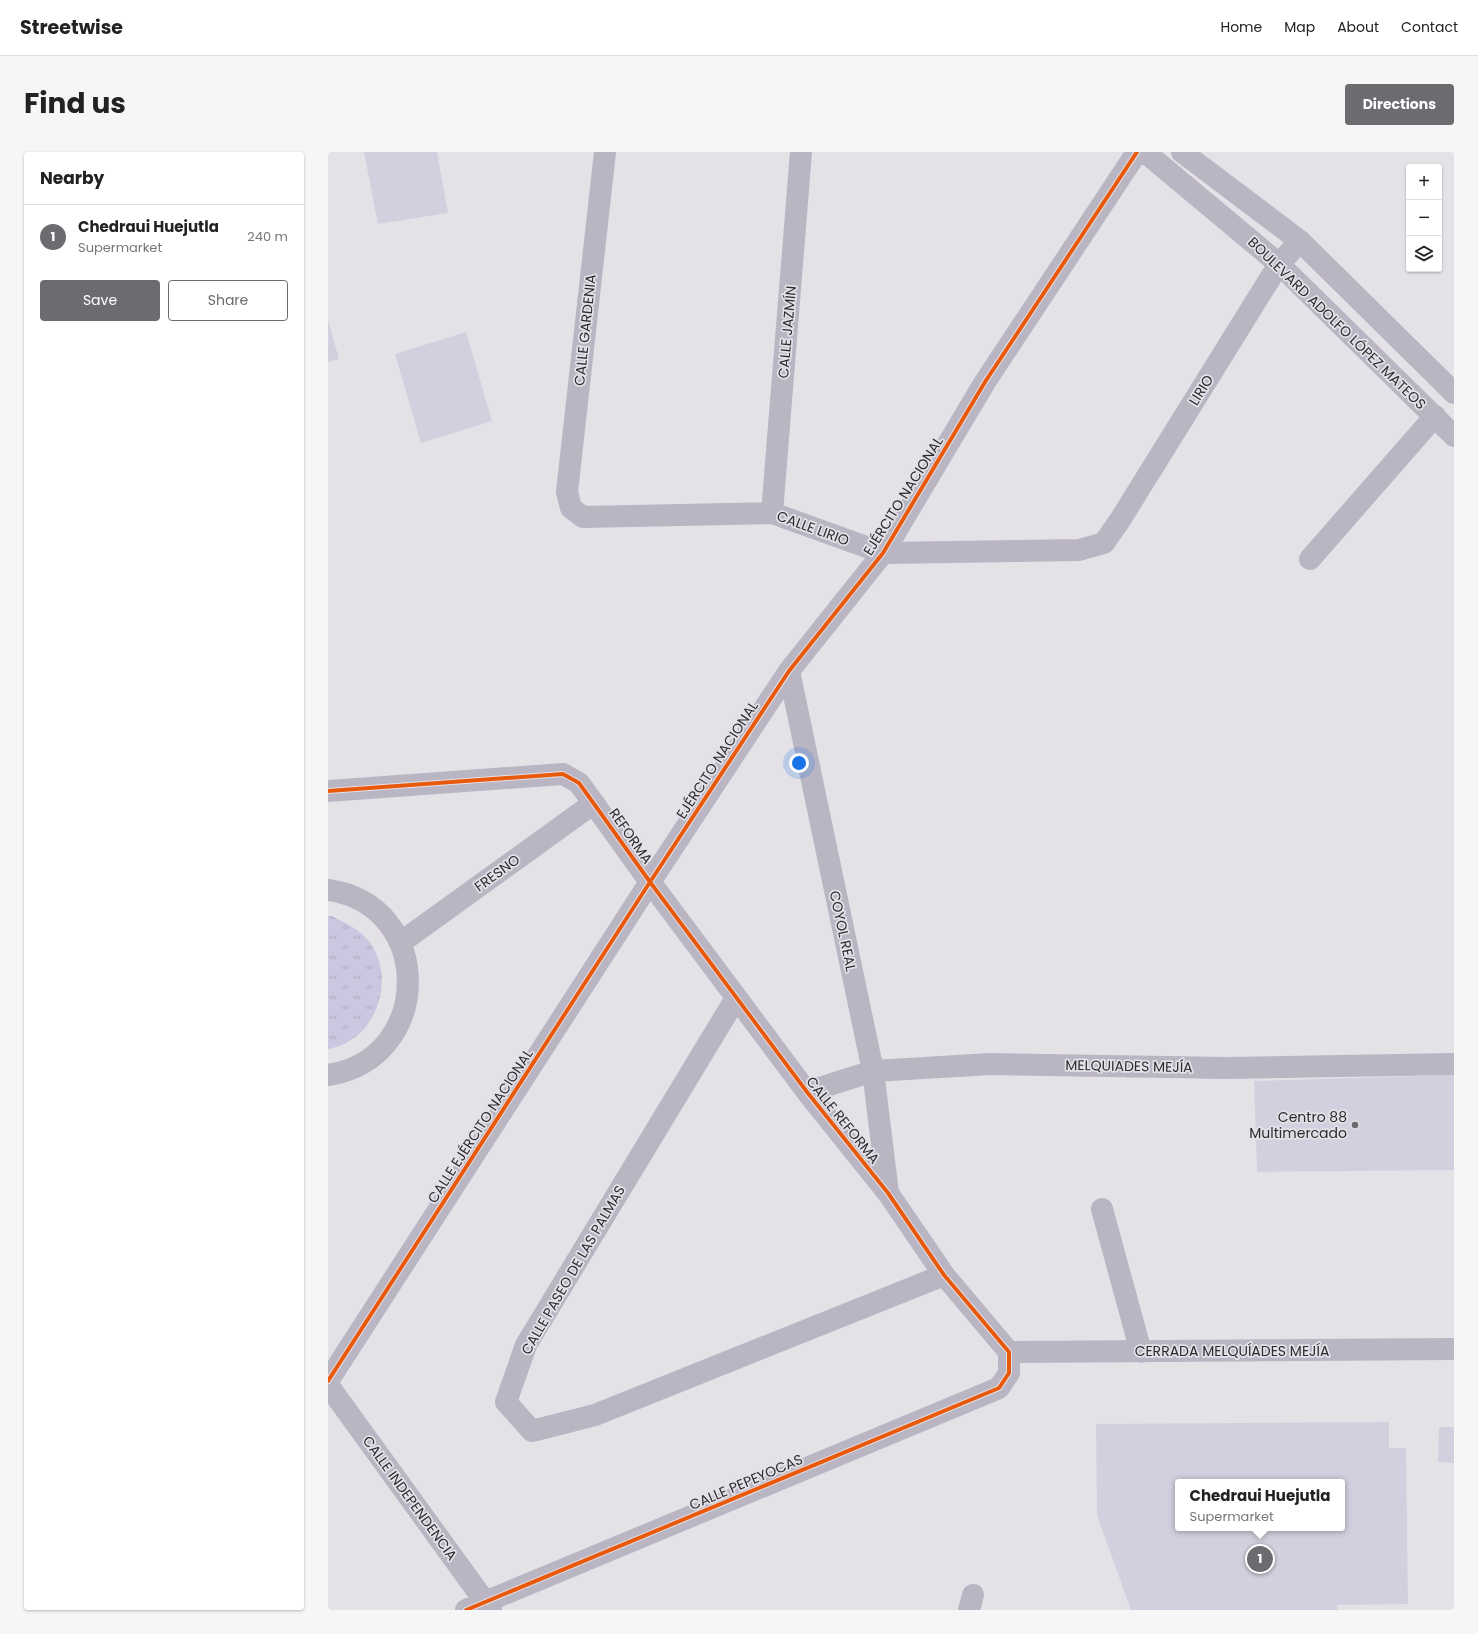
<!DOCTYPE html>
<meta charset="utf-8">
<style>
:root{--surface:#fff;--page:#f6f6f6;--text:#222;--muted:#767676;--line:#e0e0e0;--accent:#6c6b6f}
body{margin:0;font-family:Poppins,sans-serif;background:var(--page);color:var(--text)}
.controls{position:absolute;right:12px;top:12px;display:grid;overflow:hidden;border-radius:4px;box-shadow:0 1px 3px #0004}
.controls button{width:36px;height:36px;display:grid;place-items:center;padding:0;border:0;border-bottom:1px solid var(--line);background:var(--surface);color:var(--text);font:20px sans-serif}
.you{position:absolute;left:471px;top:611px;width:14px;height:14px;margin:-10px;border:3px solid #fff;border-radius:50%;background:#1a73e8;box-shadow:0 0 0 6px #1a73e833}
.badge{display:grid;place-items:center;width:26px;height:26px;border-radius:50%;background:var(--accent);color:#fff;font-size:13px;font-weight:700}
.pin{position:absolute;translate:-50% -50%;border:2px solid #fff;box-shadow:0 1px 4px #0006}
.popup{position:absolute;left:847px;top:1327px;width:170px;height:52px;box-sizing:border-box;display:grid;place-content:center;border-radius:4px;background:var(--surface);filter:drop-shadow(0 1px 3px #0005);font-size:13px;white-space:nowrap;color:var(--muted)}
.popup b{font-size:15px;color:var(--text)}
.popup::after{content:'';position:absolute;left:50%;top:100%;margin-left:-8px;border:8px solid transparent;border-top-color:var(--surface)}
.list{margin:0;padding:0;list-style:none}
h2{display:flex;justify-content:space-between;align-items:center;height:52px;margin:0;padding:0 16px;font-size:17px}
h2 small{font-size:13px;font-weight:400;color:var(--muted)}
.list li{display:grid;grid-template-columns:26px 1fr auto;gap:12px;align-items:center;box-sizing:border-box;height:64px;padding:0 16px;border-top:1px solid var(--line)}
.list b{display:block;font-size:15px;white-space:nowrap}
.list p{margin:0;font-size:13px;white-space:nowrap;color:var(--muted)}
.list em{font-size:13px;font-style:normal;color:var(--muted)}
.actions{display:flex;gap:8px;padding:12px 16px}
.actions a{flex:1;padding:9px 0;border:1px solid var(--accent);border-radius:4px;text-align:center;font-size:14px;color:var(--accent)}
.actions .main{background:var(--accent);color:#fff}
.icon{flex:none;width:22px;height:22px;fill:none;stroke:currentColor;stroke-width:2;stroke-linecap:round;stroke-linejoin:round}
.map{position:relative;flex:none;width:1126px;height:1458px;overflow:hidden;border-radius:4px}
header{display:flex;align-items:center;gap:24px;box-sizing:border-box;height:56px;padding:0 20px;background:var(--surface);border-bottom:1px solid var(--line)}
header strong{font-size:19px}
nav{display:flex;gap:22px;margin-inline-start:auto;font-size:14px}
.intro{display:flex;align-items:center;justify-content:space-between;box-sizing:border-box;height:96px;padding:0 24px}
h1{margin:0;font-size:28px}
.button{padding:10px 18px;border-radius:4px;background:var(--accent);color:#fff;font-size:14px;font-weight:700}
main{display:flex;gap:24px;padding:0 24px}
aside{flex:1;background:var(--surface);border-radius:4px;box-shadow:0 1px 3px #0004}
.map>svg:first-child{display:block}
.grass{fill:url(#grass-tufts)}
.building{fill:#d4cfde;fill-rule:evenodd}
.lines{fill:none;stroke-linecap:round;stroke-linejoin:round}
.minor{stroke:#bab5c3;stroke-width:22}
.cycleway-casing{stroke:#e3e1e8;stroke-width:6}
.cycleway{stroke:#e8590c;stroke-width:4}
.poi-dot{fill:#6c6b6f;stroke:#e3e1e8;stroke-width:1.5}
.labels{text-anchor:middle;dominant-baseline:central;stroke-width:3.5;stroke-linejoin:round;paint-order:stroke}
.street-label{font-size:14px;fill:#2c2b2e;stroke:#e3e1e8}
.poi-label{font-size:14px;fill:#2c2b2e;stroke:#e3e1e8;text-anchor:end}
</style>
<header>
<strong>Streetwise</strong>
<nav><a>Home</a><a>Map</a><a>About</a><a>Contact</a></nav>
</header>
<div class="intro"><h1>Find us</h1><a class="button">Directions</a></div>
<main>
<aside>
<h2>Nearby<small></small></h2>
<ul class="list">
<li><span class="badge">1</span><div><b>Chedraui Huejutla</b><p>Supermarket</p></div><em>240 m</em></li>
</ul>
<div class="actions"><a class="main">Save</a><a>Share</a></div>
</aside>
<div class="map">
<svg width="1126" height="1458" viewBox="0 0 1126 1458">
<defs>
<pattern id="grass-tufts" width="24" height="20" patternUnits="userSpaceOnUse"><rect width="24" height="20" fill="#cdc6e0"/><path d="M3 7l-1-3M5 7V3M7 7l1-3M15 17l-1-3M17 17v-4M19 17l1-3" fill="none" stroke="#b0aac0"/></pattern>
</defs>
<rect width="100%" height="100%" fill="#e4e2e7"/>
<path class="grass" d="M 0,764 L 4,764 C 17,771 30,776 40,788 C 70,825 49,889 0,897 Z"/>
<path class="building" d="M 36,0 L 109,0 L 120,61 L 50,72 Z
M 0,168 L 11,207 L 0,210 Z
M 138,180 L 164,269 L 93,291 L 67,202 Z
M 1126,923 L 1126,1018 L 929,1020 L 926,929 Z
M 1061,1270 L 1061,1296 L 1078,1296 L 1080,1452 L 1009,1453 L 1009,1458 L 803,1458 L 769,1363 L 768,1272 ZM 850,1330 L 1014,1330 L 1014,1376 L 850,1376 Z
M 1111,1275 L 1126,1275 L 1126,1311 L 1110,1310 Z"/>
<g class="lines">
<path class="minor" d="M 277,0 L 239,340 L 243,356 L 255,365 L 444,361 L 555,401 L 751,398 L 776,391 L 792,368 L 951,112 L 972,89
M 817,0 L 951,112 L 1126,284
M 854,0 L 972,89 L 1126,241
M 444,361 L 473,0
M 982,407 L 1107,264
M 461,519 L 545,919 L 560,1041
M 0,639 L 235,622 L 251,631 L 322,730 L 479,940 L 560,1041 L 616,1123 L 681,1200 L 681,1221 L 671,1236 L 138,1458
M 0,738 C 107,753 106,907 0,923
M 72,791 L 266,651
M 408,846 L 198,1193 L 178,1250 L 204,1279 L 267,1263 L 616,1123
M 479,940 L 545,919 L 663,912 L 898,916 L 1126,912
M 774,1057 L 813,1200
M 681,1200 L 1126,1197
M 0,1229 L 322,730 L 461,519 L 555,401 L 657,230 L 809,0
M 0,1233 L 163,1458
M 641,1458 L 645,1443"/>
<defs>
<path id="cycleway" d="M 0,639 L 235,622 L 251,631 L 322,730 L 479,940 L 560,1041 L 616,1123 L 681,1200 L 681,1221 L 671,1236 L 138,1458
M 0,1229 L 322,730 L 461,519 L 555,401 L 657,230 L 809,0"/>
</defs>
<use href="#cycleway" class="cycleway-casing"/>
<use href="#cycleway" class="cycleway"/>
</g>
<circle class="poi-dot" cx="1027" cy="973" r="4"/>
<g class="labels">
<g class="street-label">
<text transform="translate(1009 171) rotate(44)">BOULEVARD ADOLFO LÓPEZ MATEOS</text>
<text transform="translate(257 178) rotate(-84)">CALLE GARDENIA</text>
<text transform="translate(459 180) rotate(-85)">CALLE JAZMÍN</text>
<text transform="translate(873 238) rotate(-58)">LIRIO</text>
<text transform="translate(575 344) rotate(-58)">EJÉRCITO NACIONAL</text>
<text transform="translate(485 376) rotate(20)">CALLE LIRIO</text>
<text transform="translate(389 608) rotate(-57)">EJÉRCITO NACIONAL</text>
<text transform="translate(303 684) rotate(55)">REFORMA</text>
<text transform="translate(169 721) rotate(-36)">FRESNO</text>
<text transform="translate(515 779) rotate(78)">COYOL REAL</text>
<text transform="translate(801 914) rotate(1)">MELQUIADES MEJÍA</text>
<text transform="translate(515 968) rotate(51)">CALLE REFORMA</text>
<text transform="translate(152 974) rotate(-57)">CALLE EJÉRCITO NACIONAL</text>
<text transform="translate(245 1118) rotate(-60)">CALLE PASEO DE LAS PALMAS</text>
<text x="904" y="1199">CERRADA MELQUÍADES MEJÍA</text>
<text transform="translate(418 1330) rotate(-23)">CALLE PEPEYOCAS</text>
<text transform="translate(82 1346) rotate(54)">CALLE INDEPENDENCIA</text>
</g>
<g class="poi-label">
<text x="1019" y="965">Centro 88<tspan x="1019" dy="16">Multimercado</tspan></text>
</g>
</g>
</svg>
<div class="controls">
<button>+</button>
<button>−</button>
<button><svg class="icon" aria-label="layers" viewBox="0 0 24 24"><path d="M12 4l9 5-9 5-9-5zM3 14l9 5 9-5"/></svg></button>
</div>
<div class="you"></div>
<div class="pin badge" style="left:932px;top:1407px">1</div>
<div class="popup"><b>Chedraui Huejutla</b>Supermarket</div>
</div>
</main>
